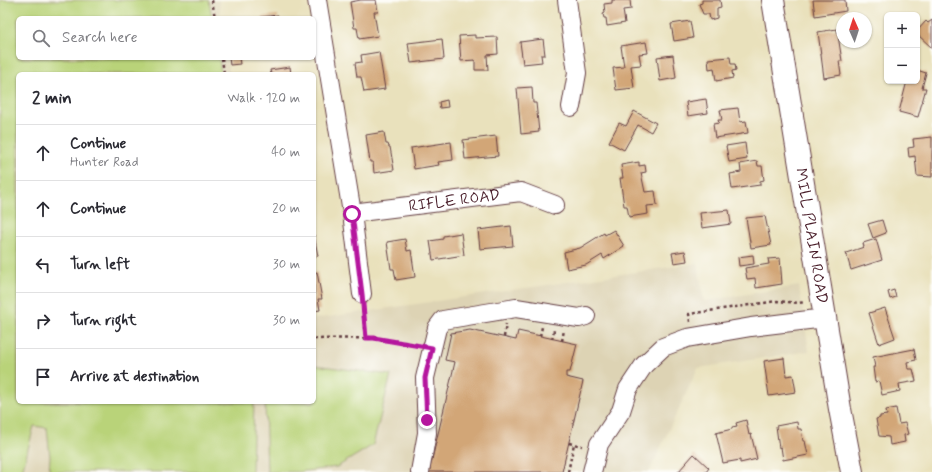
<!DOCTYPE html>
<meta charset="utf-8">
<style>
:root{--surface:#fff;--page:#f2f2f3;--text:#2b2b33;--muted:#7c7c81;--line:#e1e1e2}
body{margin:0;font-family:Mynerve,sans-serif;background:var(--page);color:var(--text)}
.controls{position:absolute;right:12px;top:12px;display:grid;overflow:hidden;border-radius:6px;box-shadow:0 1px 3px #0004}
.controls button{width:36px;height:36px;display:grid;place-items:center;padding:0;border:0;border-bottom:1px solid var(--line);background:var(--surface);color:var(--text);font:20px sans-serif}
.compass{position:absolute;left:836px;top:12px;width:36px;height:36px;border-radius:50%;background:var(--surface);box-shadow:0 1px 3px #0004;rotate:357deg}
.stop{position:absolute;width:12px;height:12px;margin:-9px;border:3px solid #b5179e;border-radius:50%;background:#fff}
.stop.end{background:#b5179e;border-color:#fff;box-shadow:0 1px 4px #0008}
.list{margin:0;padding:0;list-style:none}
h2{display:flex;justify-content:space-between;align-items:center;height:52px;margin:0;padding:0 16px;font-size:17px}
h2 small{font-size:13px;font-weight:400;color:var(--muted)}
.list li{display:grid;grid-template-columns:26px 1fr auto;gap:12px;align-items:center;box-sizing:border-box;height:56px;padding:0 16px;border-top:1px solid var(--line)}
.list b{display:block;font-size:15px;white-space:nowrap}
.list p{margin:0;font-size:13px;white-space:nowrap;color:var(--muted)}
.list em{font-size:13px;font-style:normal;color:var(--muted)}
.icon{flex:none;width:22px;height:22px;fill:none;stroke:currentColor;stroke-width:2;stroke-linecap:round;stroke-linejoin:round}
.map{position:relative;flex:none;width:932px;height:472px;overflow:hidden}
.search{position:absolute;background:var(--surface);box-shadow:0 1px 3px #0004;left:16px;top:16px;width:300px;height:44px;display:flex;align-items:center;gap:10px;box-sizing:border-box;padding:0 14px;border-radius:6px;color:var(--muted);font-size:15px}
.panel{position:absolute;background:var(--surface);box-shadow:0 1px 3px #0004;left:16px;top:72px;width:300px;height:332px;border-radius:6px}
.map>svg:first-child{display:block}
.built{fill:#ddd3b4}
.green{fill:#b9d379;stroke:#827952}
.building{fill:#d2a677}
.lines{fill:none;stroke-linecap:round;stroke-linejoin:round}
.minor-casing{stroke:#623c41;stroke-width:20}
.major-casing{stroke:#623c41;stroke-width:24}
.path{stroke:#623c41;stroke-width:2.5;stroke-dasharray:3 3;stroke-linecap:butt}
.minor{stroke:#fff;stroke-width:18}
.major{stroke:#fff;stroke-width:22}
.route{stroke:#b5179e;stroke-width:5}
.labels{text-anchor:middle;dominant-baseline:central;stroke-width:3.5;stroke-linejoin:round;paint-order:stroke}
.street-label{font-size:16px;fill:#4a1f2b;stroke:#fdfcf7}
</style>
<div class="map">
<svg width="932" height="472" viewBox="0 0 932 472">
<rect width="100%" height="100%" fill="#fdfcf7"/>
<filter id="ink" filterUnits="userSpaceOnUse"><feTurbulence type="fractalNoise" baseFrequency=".025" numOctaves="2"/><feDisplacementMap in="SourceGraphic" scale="8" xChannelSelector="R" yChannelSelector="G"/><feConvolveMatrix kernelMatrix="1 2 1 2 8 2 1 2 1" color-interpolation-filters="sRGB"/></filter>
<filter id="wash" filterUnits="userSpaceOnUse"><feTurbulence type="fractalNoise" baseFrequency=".012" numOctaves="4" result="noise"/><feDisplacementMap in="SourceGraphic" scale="16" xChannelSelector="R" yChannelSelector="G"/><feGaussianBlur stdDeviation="0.9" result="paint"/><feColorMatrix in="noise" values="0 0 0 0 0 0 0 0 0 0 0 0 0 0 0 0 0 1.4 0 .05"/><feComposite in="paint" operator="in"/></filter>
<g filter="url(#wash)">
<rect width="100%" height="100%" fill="#e9e1bc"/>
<path class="built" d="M 0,0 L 219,0 L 221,18 L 18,18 L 18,58 L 227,58 L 230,74 L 18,74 L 18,402 L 314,402 L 314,319 L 698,263 L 704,301 L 799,286 L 809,351 L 698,368 L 649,472 L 0,472 Z"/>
<path class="green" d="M 0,0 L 209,0 L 212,18 L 18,18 L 18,58 L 219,58 L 221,74 L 18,74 L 18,402 L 254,402 L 252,472 L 49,472 L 50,457 L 47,428 L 34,426 L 22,472 L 0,472 Z
M 314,365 L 391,375 L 373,445 L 337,467 L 299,472 L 267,472 L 265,402 L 314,402 Z"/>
<g id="blocks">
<path class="building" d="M 361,0 L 376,0 L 378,12 L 374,12 L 378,36 L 359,39 L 357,28 L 354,28 L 350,2 Z
M 612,0 L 630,0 L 631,9 L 623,10 L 625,23 L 607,26 L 606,18 L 604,18 L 603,14 L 605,13 L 604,4 L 612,3 Z
M 702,0 L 720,0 L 721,7 L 717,8 L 717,18 L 710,20 L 709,14 L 703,14 L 699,4 L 702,3 Z
M 813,0 L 845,0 L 846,11 L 815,16 Z
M 278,15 L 278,18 L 261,18 L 261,17 Z
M 932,20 L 932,48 L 917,34 L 917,31 L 926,21 L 928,23 Z
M 690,21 L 693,38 L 674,41 L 671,24 Z
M 837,29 L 842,61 L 839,61 L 841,75 L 824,78 L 818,32 Z
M 475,35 L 475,38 L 497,37 L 498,54 L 487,55 L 488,70 L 475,70 L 475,60 L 461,61 L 459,36 Z
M 442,39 L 444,59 L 411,63 L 408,43 Z
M 543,39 L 545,55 L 541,55 L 542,62 L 523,64 L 520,42 Z
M 646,42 L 648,53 L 639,54 L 641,65 L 631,66 L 634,88 L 616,90 L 613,68 L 624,67 L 621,46 Z
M 379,52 L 385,89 L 364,92 L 361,77 L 357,77 L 355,63 L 362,62 L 361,55 Z
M 673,55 L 676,78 L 660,81 L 657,57 Z
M 730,57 L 731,64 L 735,64 L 736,70 L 732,71 L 733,78 L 716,81 L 714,68 L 709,69 L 708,59 Z
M 229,58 L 239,58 L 240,64 L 230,65 Z
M 290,67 L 291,74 L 271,74 L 270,70 Z
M 917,70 L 926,73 L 922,88 L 926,88 L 918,117 L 899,112 L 907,81 L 917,81 Z
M 532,87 L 533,103 L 536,103 L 539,132 L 521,134 L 517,88 Z
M 706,99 L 708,113 L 688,116 L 686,102 Z
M 447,100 L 448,107 L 440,108 L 439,102 Z
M 738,108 L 740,122 L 746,121 L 748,133 L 715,138 L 713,124 L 719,123 L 718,120 L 722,120 L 720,110 Z
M 634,111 L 656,123 L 651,132 L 638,125 L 624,150 L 609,142 L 619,123 L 626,126 Z
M 384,132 L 386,144 L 388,144 L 389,147 L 390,147 L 394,170 L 374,173 L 373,162 L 370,162 L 366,135 Z
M 496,136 L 498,156 L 465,159 L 463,140 Z
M 932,137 L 932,177 L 917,176 L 915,156 L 909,157 L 908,148 L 914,147 L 913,139 Z
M 451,142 L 453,160 L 438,162 L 439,165 L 414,169 L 411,148 Z
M 745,143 L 747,159 L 729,162 L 726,146 Z
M 757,161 L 758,166 L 762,166 L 764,180 L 760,181 L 760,185 L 732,189 L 730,174 L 741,172 L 740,164 Z
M 639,162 L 639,166 L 645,165 L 646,172 L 641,173 L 645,192 L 655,191 L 657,205 L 647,206 L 648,214 L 629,217 L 627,206 L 624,206 L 620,178 L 623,178 L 621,165 Z
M 729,210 L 731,224 L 702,228 L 700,213 Z
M 765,216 L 771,245 L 751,248 L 746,218 Z
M 882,220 L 886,233 L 873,238 L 868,224 Z
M 511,226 L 513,246 L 480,249 L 478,230 Z
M 614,230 L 624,246 L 604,259 L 602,255 L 586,265 L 567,269 L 564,252 L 580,248 L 604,233 L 605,235 Z
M 461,233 L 464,255 L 433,260 L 430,241 L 443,239 L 443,236 Z
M 314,235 L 318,256 L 314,257 Z
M 405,239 L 407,251 L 411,250 L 415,277 L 396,280 L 394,269 L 391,269 L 387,242 Z
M 876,239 L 882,260 L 851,270 L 846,253 L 864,247 L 863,243 Z
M 685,251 L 687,261 L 674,263 L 672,253 Z
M 753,255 L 754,264 L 739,266 L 738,257 Z
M 780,258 L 782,284 L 756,288 L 755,278 L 747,279 L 745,268 L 769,264 L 768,259 Z
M 317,272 L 322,299 L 318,299 L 320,310 L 314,311 L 314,273 Z
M 894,290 L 896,297 L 890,299 L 888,292 Z
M 885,308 L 895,338 L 879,344 L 869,313 Z
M 470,330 L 516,340 L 518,331 L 577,344 L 570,372 L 566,372 L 566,377 L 583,381 L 562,472 L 429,472 L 455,362 L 445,360 L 451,333 Z
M 914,349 L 916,360 L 907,362 L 908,369 L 913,369 L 916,381 L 899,384 L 900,391 L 882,395 L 879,381 L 875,382 L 873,367 L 875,367 L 873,357 Z
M 784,358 L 786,376 L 793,375 L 796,392 L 769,396 L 764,361 Z
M 896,408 L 899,424 L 905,423 L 908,434 L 904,435 L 905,442 L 890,445 L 889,437 L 879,436 L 876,419 L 880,418 L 880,416 L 887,415 L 886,410 Z
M 746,420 L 749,435 L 751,434 L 757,459 L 740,463 L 740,460 L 723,463 L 716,433 L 732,429 L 732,427 L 737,426 L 736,423 Z
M 797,422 L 798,429 L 801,429 L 803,441 L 805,441 L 808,455 L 783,460 L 781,447 L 779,448 L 776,426 Z
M 694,454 L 709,468 L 706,472 L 678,472 Z"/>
</g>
</g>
<g filter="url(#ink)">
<use href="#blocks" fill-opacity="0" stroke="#623c41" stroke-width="1"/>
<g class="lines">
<defs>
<g id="minor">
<path d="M 317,0 L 352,213 L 362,294"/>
<path d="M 567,0 L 577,73 L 571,107"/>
<path id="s1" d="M 352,213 L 521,192 L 555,205"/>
<path d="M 420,472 L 427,433 L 425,378 L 437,328 L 443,320 L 516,308 L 579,318 L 586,316"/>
<path d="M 592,472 L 599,444 L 621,411 L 628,389 L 644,365 L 663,347 L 687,338 L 751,327 L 825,318"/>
</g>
<g id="major">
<path id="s2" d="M 773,0 L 840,409 L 852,472"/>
</g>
</defs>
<use href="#minor" class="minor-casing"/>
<use href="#major" class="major-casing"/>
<path class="path" d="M 212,0 L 215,18
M 222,58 L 224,74
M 363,309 L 366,338
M 690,322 L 689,314 L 777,301 L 799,303 L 805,302
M 540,336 L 542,327
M 504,337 L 506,324
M 314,339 L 374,338 L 417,345
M 552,339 L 554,330
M 562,341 L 564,330
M 569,443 L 582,446
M 568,472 L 574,444"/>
<use href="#minor" class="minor"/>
<use href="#major" class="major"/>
</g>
</g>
<g class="lines" filter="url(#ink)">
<path class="route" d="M 352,214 L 362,294 L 366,338 L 374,338 L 432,348 L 425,378 L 427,420"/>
</g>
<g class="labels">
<g class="street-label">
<text stroke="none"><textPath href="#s1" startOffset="103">RIFLE ROAD</textPath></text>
<text stroke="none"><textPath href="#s2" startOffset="239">MILL PLAIN ROAD</textPath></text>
</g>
</g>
</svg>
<div class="controls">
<button>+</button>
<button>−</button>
</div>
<svg class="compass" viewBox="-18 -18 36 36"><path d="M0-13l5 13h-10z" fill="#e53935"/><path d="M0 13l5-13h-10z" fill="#7c7c81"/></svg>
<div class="stop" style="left:352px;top:214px"></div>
<div class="stop end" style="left:427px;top:420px"></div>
<div class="search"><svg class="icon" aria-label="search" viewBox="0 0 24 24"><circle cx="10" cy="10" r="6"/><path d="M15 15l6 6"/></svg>Search here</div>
<section class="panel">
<h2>2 min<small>Walk · 120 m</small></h2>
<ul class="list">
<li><svg class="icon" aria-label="ahead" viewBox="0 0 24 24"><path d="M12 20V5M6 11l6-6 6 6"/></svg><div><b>Continue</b><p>Hunter Road</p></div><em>40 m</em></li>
<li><svg class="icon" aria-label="ahead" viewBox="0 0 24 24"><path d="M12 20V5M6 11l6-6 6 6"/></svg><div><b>Continue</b></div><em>20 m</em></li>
<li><svg class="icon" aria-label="left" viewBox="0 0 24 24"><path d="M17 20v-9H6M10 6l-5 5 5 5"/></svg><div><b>Turn left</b></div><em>30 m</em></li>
<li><svg class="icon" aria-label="right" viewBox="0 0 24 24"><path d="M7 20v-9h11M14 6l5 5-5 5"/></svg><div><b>Turn right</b></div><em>30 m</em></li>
<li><svg class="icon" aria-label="arrive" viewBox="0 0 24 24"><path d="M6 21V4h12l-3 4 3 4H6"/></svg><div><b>Arrive at destination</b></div></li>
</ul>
</section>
</div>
